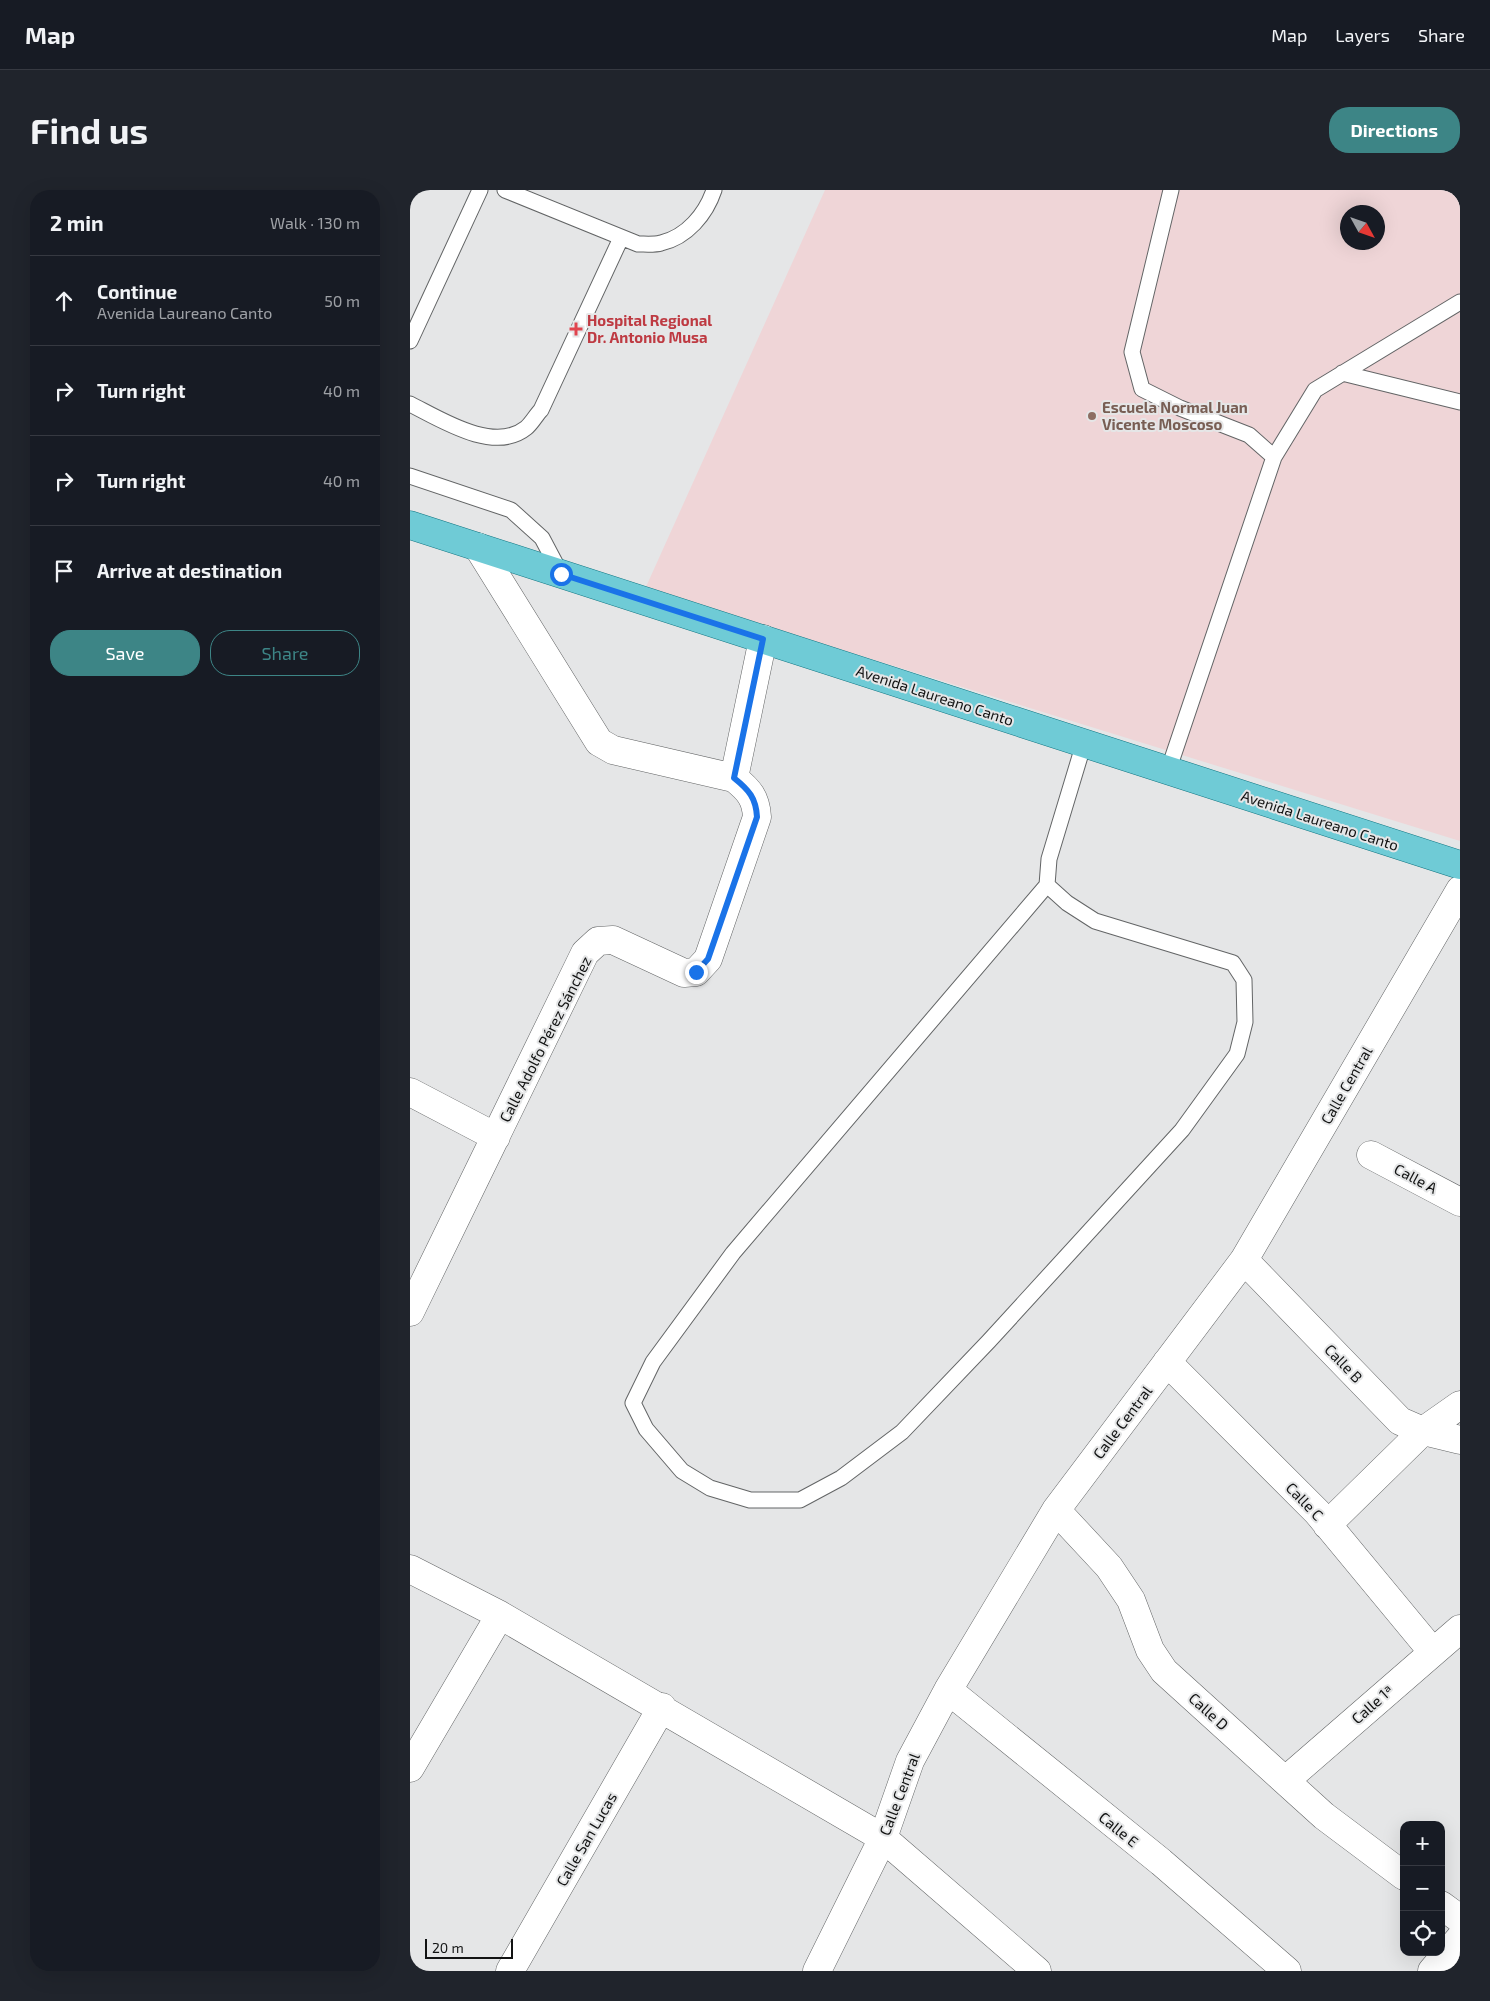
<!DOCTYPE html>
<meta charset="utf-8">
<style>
:root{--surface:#171b24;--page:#20242c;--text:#f1f3f6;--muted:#9ea1a6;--line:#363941;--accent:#3d8586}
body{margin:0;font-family:"Exo 2",sans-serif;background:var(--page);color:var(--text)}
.controls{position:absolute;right:15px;bottom:15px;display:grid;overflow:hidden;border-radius:10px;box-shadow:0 5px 20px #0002}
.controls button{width:45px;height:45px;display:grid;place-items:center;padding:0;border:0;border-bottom:1px solid var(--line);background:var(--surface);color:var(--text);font:25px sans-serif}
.compass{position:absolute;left:930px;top:15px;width:45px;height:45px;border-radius:50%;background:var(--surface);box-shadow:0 5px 20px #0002;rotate:130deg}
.scale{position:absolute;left:15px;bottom:12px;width:88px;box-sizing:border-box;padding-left:5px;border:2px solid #121313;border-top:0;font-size:14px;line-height:18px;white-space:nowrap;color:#121313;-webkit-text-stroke:4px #e5e6e7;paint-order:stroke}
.stop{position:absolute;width:15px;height:15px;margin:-11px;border:4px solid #1a73e8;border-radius:50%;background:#fff}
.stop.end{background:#1a73e8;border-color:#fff;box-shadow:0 1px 5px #0008}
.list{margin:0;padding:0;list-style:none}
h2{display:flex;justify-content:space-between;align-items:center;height:65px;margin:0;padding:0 20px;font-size:21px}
h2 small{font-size:16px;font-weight:400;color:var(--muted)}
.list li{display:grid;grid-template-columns:32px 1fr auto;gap:15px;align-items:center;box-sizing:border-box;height:90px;padding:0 20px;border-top:1px solid var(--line)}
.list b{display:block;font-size:19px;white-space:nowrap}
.list p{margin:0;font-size:16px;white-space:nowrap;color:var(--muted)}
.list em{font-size:16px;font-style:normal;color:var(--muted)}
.actions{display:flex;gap:10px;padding:15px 20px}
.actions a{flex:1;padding:11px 0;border:1px solid var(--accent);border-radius:20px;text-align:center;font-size:18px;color:var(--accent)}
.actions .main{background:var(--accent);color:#fff}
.icon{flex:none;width:28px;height:28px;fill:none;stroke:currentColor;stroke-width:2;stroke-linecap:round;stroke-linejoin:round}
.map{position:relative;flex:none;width:1050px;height:1781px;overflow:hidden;border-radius:20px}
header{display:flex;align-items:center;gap:30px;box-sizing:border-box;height:70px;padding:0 25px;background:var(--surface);border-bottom:1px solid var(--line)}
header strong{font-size:24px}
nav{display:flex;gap:28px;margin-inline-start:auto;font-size:18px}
.intro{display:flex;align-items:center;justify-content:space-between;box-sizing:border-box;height:120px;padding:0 30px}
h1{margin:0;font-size:35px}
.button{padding:12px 22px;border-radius:20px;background:var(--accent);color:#fff;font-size:18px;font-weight:700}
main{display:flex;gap:30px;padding:0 30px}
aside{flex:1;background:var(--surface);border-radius:20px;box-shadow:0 5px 20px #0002}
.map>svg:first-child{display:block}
.education{fill:#efd5d7;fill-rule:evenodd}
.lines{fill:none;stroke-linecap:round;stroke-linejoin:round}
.lane-casing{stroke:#636566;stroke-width:17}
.street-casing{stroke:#636566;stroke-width:29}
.primary-casing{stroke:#107480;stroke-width:29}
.lane{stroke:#fff;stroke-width:15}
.street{stroke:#fff;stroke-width:28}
.primary{stroke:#6fcbd6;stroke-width:28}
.route{stroke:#1a73e8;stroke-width:6}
.health-dot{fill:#e0444e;stroke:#e5e6e7;stroke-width:2}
.education-dot{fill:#8d6e63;stroke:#e5e6e7;stroke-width:2}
.labels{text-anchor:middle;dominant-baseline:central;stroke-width:4;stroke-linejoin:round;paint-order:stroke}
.health-label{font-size:15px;font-weight:bold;fill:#be3a42;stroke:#e5e6e7;text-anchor:start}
.education-label{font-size:15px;font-weight:bold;fill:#785e54;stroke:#e5e6e7;text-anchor:start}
.street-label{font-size:15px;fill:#121313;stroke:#e5e6e7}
</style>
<header>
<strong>Map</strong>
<nav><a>Map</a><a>Layers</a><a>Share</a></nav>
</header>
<div class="intro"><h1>Find us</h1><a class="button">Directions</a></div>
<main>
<aside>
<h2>2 min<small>Walk · 130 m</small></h2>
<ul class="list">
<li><svg class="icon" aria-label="ahead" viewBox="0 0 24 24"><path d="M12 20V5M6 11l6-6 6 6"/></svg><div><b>Continue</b><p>Avenida Laureano Canto</p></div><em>50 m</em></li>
<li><svg class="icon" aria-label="right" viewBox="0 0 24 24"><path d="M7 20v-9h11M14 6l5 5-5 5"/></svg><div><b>Turn right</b></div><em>40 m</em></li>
<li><svg class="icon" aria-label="right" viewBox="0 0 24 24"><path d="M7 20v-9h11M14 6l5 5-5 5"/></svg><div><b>Turn right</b></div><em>40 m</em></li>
<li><svg class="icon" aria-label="arrive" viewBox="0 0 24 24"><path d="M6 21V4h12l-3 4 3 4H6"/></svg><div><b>Arrive at destination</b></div></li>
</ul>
<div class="actions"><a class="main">Save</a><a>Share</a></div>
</aside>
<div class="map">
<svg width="1050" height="1781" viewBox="0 0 1050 1781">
<rect width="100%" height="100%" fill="#e5e6e7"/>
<path class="education" d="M 415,0 L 1050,0 L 1050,651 L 235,399 ZM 938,22 L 968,22 L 968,52 L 938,52 Z"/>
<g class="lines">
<defs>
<path id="lane" d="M 95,0 L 228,54 C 235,54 244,55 251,53 C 277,47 296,24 304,0
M 0,151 L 70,0
M 932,183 L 1050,212
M 0,214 C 30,229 84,264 116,238 C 122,233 126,225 131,220 L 211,48
M 864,267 L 905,200 L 1050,112
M 0,286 L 101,320 L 132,348 L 151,384
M 758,581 L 864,267 L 839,245 L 770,218 L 732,199 L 722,162 L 761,0
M 637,695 L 657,713 L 685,731 L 823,773 L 834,790 L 835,832 L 827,864 L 772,940 L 579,1151 L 492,1242 L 431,1288 L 390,1310 L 340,1310 L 300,1298 L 272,1281 L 236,1239 L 223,1213 L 243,1172 L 323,1063 L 637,695 L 639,669 L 674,553"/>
<path id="street" d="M 68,357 L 189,552 L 203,560 L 324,588
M 0,902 L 86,947
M 961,965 L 1050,1012
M 834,1070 L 990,1231 L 1013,1241 L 1050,1250
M 0,1122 L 175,763 L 188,751 L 203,750 L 274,783 L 286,782 L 298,769 L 347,627 C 346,608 339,600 324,588 L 353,449
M 757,1172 L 907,1322 L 1022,1461
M 646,1320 L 699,1377 L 721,1410 L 740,1460 L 754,1481 L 914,1626 L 994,1686
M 917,1335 L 1013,1241 L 1050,1215
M 0,1379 L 90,1425 L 473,1648 L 627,1781
M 538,1500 L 751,1672 L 877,1781
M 0,1578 L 90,1425
M 876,1590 L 1050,1439
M 1031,1715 L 1050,1729
M 100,1781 L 252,1517
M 407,1781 L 473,1648 L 500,1571 L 538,1500 L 646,1320 L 834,1070 L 1050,700
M 1022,1781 L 1050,1748"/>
<path id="primary" d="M 0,335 L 1050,675"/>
</defs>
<use href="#lane" class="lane-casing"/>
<use href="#street" class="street-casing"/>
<use href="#primary" class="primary-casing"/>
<use href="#lane" class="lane"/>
<use href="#street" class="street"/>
<use href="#primary" class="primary"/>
</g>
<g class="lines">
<path class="route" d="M 151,384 L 353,449 L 324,588 C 339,600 346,608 347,627 L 298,769 L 286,782"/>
</g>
<path class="health-dot" d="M163.5 131.5h5v5h5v5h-5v5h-5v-5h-5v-5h5z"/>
<circle class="education-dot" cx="682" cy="226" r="5"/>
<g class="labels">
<g class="health-label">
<text x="177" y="130">Hospital Regional<tspan x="177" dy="17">Dr. Antonio Musa</tspan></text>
</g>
<g class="education-label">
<text x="692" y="217">Escuela Normal Juan<tspan x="692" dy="17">Vicente Moscoso</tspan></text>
</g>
<g class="street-label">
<text transform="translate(525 505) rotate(18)">Avenida Laureano Canto</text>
<text transform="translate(910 630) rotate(18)">Avenida Laureano Canto</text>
<text transform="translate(135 849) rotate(-63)">Calle Adolfo Pérez Sánchez</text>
<text transform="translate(936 895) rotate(-60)">Calle Central</text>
<text transform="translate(1006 988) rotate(28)">Calle A</text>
<text transform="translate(934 1173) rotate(46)">Calle B</text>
<text transform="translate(712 1232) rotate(-53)">Calle Central</text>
<text transform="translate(895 1311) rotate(46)">Calle C</text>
<text transform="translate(962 1514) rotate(-42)">Calle 1ª</text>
<text transform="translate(799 1521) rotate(42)">Calle D</text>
<text transform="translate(489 1604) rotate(-69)">Calle Central</text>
<text transform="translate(709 1639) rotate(39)">Calle E</text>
<text transform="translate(176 1649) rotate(-60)">Calle San Lucas</text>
</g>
</g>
</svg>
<div class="controls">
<button>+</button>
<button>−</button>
<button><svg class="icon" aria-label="locate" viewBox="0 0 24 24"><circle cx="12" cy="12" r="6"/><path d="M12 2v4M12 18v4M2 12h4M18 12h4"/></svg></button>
</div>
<svg class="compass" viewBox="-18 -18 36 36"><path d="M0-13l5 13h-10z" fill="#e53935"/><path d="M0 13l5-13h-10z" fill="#9ea1a6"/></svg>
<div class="scale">20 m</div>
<div class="stop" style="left:151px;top:384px"></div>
<div class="stop end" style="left:286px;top:782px"></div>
</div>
</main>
